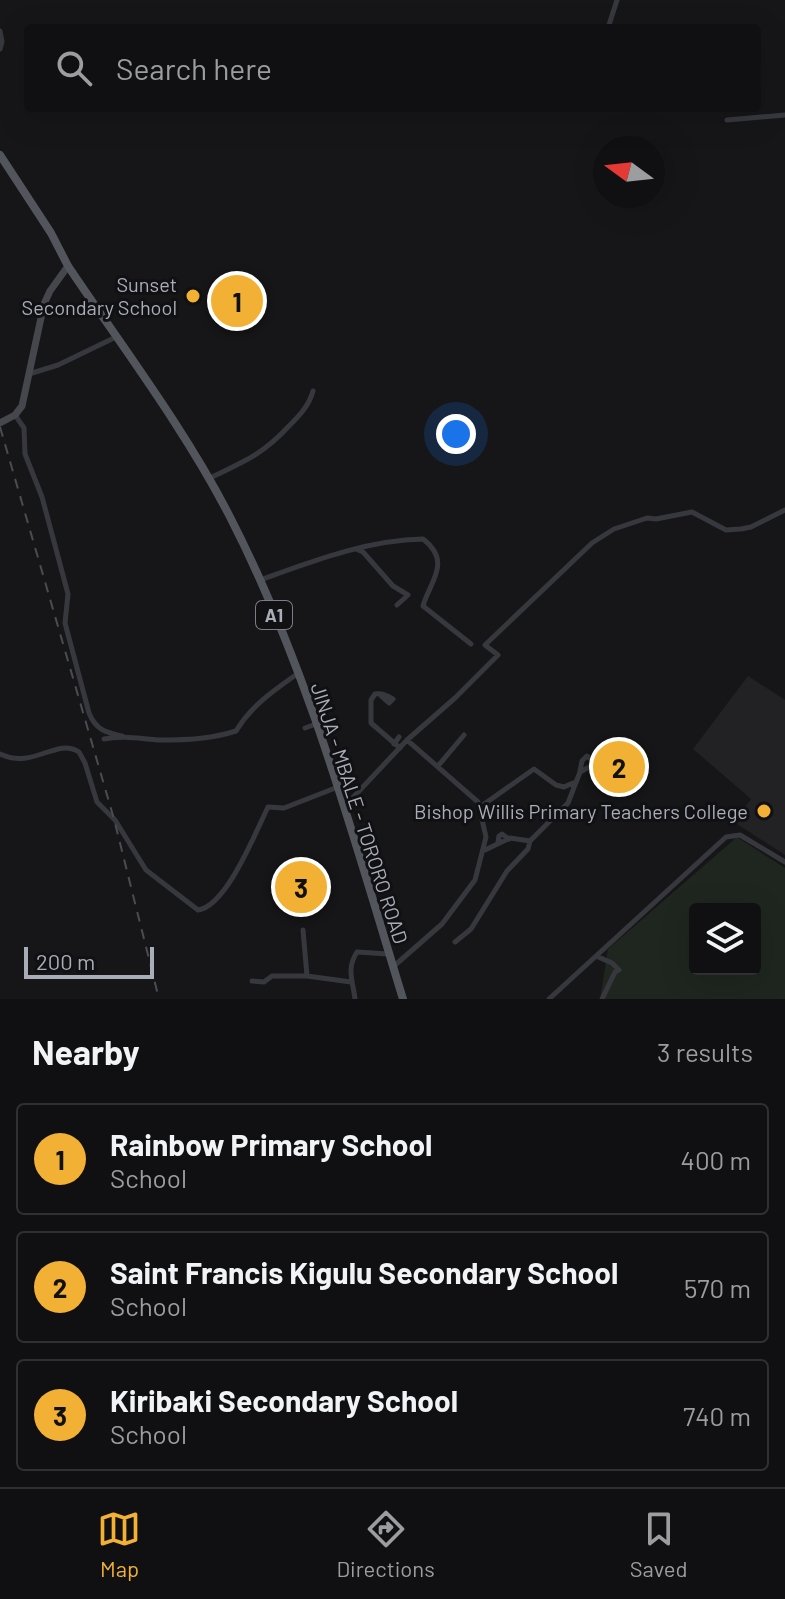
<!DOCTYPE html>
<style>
:root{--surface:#101012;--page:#19191b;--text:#f1f3f6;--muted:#9c9d9f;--line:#303032;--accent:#f2b134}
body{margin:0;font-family:Barlow,sans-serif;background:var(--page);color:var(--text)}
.controls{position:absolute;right:24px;bottom:24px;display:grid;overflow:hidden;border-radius:8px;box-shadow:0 8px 32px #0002}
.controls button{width:72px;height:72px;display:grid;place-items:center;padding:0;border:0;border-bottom:2px solid var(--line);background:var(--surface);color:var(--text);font:40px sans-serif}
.compass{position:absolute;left:593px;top:136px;width:72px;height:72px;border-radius:50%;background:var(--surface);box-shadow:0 8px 32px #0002;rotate:285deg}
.scale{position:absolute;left:24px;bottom:20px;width:130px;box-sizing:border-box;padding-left:8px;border:4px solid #a8adb8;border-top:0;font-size:22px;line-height:28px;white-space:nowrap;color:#a8adb8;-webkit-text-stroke:6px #111113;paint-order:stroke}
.you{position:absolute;left:456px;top:434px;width:28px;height:28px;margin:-20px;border:6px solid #fff;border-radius:50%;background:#1a73e8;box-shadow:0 0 0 12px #1a73e833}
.badge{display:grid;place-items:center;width:52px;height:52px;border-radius:50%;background:var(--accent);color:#111;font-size:26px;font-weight:700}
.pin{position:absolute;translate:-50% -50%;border:4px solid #fff;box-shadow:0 2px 8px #0006}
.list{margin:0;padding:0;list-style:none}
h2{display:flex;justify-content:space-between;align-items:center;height:104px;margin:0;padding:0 32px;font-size:34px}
h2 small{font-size:26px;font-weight:400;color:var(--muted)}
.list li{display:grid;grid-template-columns:52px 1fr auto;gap:24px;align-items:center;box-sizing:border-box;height:112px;margin:0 16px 16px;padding:0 16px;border:2px solid var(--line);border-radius:8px}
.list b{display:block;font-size:30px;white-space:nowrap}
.list p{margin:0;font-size:26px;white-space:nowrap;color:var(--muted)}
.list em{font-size:26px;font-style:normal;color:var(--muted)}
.icon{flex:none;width:44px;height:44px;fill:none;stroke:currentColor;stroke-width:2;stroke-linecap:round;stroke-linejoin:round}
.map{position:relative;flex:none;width:785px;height:999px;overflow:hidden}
.search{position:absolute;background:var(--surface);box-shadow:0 8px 32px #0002;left:24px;right:24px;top:24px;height:88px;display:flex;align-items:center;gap:20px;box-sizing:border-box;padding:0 28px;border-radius:8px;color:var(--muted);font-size:30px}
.sheet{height:488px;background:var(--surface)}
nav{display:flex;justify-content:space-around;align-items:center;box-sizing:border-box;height:112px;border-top:2px solid var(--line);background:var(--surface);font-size:22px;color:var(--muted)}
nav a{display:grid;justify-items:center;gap:4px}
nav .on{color:var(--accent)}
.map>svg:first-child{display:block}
.built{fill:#222225}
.green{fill:#1e261f;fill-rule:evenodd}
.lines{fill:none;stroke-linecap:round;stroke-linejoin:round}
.minor{stroke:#37383d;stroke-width:5}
.secondary{stroke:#45474d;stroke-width:7}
.primary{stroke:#53555c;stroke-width:8}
.rail{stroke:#4a4c52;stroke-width:2;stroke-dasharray:10 8;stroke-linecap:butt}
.poi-dot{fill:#f2b134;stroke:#111113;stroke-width:3}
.labels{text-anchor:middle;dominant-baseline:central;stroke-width:6;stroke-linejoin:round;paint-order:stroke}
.shield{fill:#111113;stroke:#7b7e86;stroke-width:2}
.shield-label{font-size:18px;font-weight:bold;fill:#a8adb8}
.poi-label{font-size:20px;fill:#a8adb8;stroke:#111113;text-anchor:end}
.street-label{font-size:20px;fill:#a8adb8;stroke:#111113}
</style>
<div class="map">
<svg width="785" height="999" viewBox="0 0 785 999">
<rect width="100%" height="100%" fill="#161618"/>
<path class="built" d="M 748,676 L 785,700 L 785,855 L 734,822 L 751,799 L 693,749 Z"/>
<path class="green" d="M 737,837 L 785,868 L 785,999 L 600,999 L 608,949 ZM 695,909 L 755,909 L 755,969 L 695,969 Z"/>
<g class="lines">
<path class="minor" d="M 608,28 L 617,0
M 0,31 L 2,42 L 0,49
M 727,120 L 785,115
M 29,374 L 58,365 L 116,337
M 15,415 L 24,428 L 25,454 L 42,497 L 64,579 L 68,594 L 65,623 L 89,713 C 96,730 105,732 122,736
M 210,478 C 243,462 262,455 288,427 C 299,416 309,406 313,391
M 356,549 L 363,552 L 393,586 L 408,595 L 397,605
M 260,580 C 313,561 367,540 423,539 C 453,562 429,583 423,606 L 471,644
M 379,694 L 389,703 L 393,699 C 387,695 382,693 375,694 L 371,700 L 371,723 L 400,748
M 305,728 L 316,724
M 104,739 C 124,735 141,739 161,740 C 187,740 211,739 236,731 C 252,705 273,691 297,674
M 394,744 L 399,737
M 0,754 C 34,770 56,737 79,752 L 85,763 L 97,802 L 115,820 L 146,870 L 198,910 C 227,906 256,831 268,807 L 284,808 L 338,787
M 438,766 L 464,735
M 580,771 L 582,761 L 587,756 L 597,764
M 345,806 L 407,740 L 455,698 L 498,655 L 485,645 L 592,543 L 614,529 L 647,518 L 656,519 L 692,512 L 726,530 L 741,529 L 751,527 L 785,510
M 480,807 L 534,769 L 556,785 L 564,787 L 573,783
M 498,842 L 499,836 L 502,834 L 509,839
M 485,850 L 510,838 L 530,841
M 303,930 L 307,976 L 351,982
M 455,942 L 471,929 L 507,871 L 528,849 L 530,841 L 568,803 L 580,772 L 595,764 L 604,765
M 596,956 L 612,963 L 619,970 L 615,972 L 602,999
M 394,966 L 442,924 L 475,880 L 486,837 L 478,802 L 407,740
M 252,981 L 264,982 L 272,976 L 307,976
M 355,999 C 353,981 346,969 357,952 L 388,954
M 549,999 L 726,837 L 740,835 L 785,862"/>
<path class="secondary" d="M 0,423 L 15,415 L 22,406 L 44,304 L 50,291 L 68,266"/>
<path class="primary" d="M 0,155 L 51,233 L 68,266 C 123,348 184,428 229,515 C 308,668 353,836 403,999"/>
<path class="rail" d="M 0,427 L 114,819 L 159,999"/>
</g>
<g class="poi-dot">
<circle cx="193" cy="296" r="8"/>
<circle cx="764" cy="811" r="8"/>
</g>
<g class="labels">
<rect class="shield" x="256" y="601" width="36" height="28" rx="6"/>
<g class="shield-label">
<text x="274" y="615">A1</text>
</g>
<g class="poi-label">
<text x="177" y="284">Sunset<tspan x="177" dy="23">Secondary School</tspan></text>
<text x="748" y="811">Bishop Willis Primary Teachers College</text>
</g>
<g class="street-label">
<text transform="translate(360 813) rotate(72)">JINJA - MBALE - TORORO ROAD</text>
</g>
</g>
</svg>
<div class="controls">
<button><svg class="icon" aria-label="layers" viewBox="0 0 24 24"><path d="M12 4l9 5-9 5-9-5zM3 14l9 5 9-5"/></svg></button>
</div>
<svg class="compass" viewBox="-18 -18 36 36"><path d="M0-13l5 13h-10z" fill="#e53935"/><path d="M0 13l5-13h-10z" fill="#9c9d9f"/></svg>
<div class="scale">200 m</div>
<div class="you"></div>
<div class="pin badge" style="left:237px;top:301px">1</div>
<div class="pin badge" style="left:619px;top:767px">2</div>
<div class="pin badge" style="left:301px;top:887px">3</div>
<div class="search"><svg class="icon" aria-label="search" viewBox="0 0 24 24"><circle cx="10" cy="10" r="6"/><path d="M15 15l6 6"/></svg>Search here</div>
</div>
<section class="sheet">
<h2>Nearby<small>3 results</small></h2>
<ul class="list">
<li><span class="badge">1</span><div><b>Rainbow Primary School</b><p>School</p></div><em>400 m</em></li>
<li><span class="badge">2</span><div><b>Saint Francis Kigulu Secondary School</b><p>School</p></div><em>570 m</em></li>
<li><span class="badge">3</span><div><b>Kiribaki Secondary School</b><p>School</p></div><em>740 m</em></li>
</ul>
</section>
<nav>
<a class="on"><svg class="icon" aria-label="map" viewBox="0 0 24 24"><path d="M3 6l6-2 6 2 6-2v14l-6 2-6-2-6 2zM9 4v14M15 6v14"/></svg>Map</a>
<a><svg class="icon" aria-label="directions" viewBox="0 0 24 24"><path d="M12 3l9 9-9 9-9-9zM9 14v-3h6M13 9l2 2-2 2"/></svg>Directions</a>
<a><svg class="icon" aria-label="saved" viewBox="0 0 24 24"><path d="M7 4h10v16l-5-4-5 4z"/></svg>Saved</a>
</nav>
